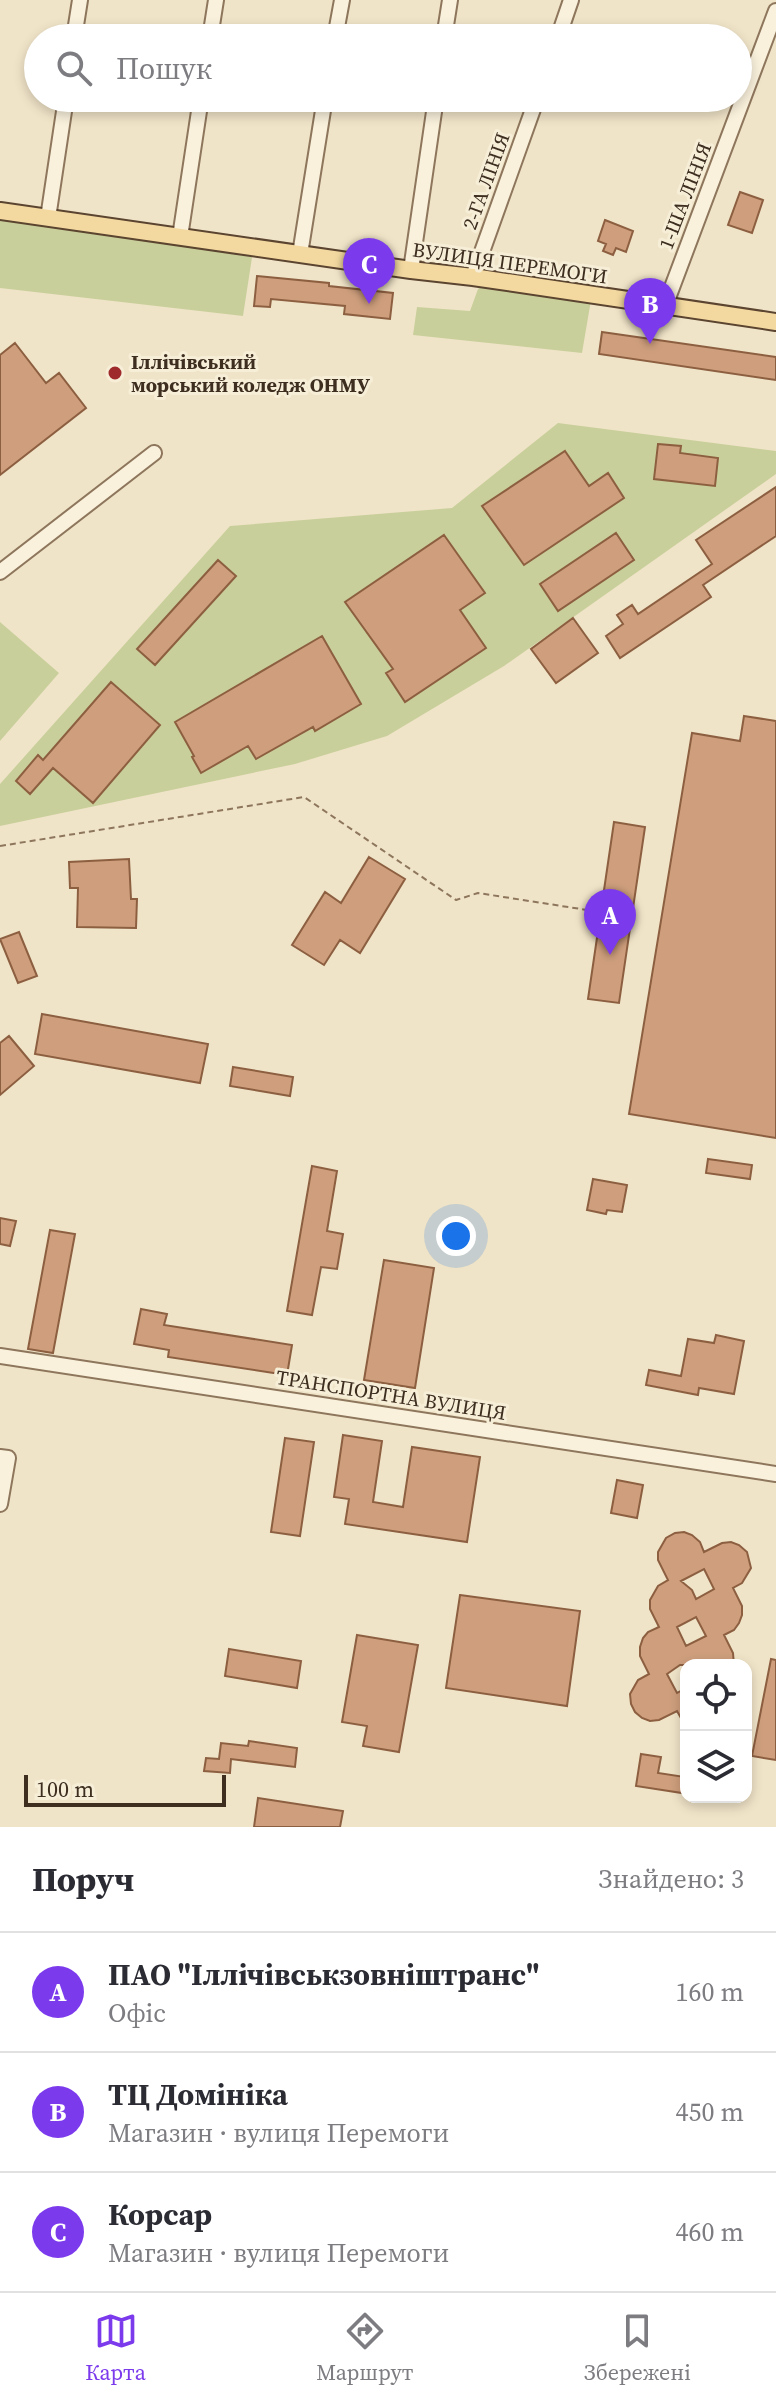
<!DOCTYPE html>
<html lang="uk">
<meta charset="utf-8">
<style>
:root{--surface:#fff;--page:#f2f2f3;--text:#2b2b33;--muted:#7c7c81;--line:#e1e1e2;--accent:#7c3aed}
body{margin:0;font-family:"Source Serif 4",serif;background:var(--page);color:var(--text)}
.controls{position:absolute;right:24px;bottom:24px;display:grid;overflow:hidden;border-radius:16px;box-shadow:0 4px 12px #0003}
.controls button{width:72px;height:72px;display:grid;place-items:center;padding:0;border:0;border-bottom:2px solid var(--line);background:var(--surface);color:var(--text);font:40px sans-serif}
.scale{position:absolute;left:24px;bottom:20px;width:202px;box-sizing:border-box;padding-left:8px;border:4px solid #3d2e20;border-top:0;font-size:22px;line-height:28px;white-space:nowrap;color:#3d2e20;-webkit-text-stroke:6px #f7eed8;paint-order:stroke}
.you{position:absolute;left:456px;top:1236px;width:28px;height:28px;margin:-20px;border:6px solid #fff;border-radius:50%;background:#1a73e8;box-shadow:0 0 0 12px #1a73e833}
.badge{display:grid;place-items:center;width:52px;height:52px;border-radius:50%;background:var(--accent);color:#fff;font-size:26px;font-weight:700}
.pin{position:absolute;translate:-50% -66px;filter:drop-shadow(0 2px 4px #0008)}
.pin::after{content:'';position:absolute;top:42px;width:28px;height:24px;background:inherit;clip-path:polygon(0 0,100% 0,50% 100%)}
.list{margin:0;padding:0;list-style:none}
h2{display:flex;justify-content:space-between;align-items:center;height:104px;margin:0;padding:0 32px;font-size:34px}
h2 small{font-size:26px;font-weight:400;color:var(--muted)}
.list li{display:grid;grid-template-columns:52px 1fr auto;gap:24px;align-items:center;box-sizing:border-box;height:120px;padding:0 32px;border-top:2px solid var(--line)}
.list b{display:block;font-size:30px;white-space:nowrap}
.list p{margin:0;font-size:26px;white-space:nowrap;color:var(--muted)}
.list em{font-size:26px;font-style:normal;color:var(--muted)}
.icon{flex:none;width:44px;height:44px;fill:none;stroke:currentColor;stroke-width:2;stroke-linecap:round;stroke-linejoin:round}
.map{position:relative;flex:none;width:776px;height:1827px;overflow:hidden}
.search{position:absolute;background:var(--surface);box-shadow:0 4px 12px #0003;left:24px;right:24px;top:24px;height:88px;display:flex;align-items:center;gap:20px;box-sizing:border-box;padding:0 28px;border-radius:44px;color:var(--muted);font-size:30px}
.sheet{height:464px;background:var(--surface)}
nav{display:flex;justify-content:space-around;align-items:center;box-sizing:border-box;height:112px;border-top:2px solid var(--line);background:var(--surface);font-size:22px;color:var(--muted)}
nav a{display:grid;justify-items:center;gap:4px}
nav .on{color:var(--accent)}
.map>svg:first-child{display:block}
.green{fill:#c9cf9b}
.building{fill:#cf9f7d;stroke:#8d5f41;stroke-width:2;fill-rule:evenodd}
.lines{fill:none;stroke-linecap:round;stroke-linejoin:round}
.minor-casing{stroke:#8d765c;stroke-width:18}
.major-casing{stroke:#5b4430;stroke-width:20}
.path{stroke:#8d765c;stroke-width:2;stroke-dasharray:6 4;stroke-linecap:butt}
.minor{stroke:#faf1dc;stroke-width:14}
.major{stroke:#f3d9a0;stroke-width:16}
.poi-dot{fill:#9e2a2b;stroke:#f7eed8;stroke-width:3}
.labels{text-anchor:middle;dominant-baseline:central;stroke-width:6;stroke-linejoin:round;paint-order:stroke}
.street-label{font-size:20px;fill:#3d2e20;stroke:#f7eed8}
.poi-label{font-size:20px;font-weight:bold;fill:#3d2e20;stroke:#f7eed8;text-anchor:start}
</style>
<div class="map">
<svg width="776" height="1827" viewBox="0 0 776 1827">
<rect width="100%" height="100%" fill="#f0e4c8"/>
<path class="green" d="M 0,220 L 253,251 L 243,316 L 0,288 Z
M 483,284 L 591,300 L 582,353 L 413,335 L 417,307 L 470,311 L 478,289 Z
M 558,423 L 776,451 L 776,474 L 504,666 L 387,736 L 295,764 L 0,826 L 0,784 L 230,526 L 452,508 Z
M 0,622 L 59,673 L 0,741 Z"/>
<path class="building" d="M 740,192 L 763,200 L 752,233 L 728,225 Z
M 605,220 L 633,231 L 626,252 L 616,248 L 613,255 L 603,251 L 606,244 L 598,241 Z
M 257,276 L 329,283 L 329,286 L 393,293 L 390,319 L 344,314 L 345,306 L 271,299 L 270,307 L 254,306 Z
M 602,332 L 776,357 L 776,380 L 599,354 Z
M 15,343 L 46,383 L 59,373 L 86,408 L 0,475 L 0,355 Z
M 658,444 L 681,446 L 680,453 L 718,458 L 715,486 L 654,479 Z
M 565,451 L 589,486 L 608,473 L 624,498 L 524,565 L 482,506 Z
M 776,487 L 776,536 L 703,585 L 711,597 L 620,658 L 606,636 L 623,624 L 617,615 L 632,605 L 638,614 L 712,564 L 696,540 Z
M 616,533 L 634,560 L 558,611 L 540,584 Z
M 444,535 L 485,593 L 460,610 L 486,648 L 405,702 L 386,673 L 393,669 L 345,602 Z
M 218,560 L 236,576 L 155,665 L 137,649 Z
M 573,618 L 598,653 L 556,683 L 531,649 Z
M 322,636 L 361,704 L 315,731 L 313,727 L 256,759 L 248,746 L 201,773 L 192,757 L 194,756 L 175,722 Z
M 111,682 L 160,725 L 93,803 L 53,768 L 30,794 L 16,781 L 38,755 L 43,760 Z
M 744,716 L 776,721 L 776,1138 L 629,1114 L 692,733 L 740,741 Z
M 614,822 L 645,827 L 619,1003 L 588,999 Z
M 369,857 L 405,879 L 360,953 L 340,940 L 324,965 L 292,945 L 325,892 L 341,903 Z
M 129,859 L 131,899 L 137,899 L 136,928 L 77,927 L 78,888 L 70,888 L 69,862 Z
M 19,932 L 37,976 L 18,983 L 0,939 Z
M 42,1014 L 208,1044 L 200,1083 L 35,1054 Z
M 9,1036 L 34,1066 L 0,1095 L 0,1043 Z
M 233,1067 L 293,1077 L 290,1096 L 230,1086 Z
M 708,1159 L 752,1165 L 750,1179 L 706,1173 Z
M 312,1166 L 337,1171 L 327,1231 L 343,1234 L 337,1269 L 321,1267 L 312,1315 L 287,1311 Z
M 593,1179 L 627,1185 L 622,1212 L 607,1210 L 606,1214 L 587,1210 Z
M 0,1218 L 16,1221 L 10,1246 L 0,1244 Z
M 50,1230 L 75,1234 L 53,1353 L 28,1349 Z
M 384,1260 L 434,1268 L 415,1388 L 364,1380 Z
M 141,1309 L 167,1314 L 164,1325 L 292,1345 L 287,1375 L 168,1357 L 169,1350 L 134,1344 Z
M 716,1335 L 744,1341 L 734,1394 L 699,1388 L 698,1395 L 646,1385 L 649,1370 L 681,1376 L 688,1339 L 714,1343 Z
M 343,1435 L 382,1441 L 373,1502 L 403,1507 L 412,1447 L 480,1457 L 467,1542 L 345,1524 L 349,1499 L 334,1497 Z
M 285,1438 L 314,1442 L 300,1536 L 271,1532 Z
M 617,1480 L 643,1485 L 637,1518 L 611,1513 Z
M 684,1532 L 692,1535 L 700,1542 L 704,1552 L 722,1543 L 731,1542 L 739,1545 L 747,1552 L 751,1568 L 742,1583 L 733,1588 L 742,1606 L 742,1615 L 739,1623 L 734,1630 L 724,1635 L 733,1653 L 734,1665 L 680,1665 L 667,1674 L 677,1693 L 686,1688 L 686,1727 L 677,1711 L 659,1720 L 650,1721 L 642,1718 L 635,1712 L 631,1704 L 630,1694 L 638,1680 L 649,1674 L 640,1656 L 640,1647 L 643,1638 L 648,1632 L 659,1627 L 650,1609 L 650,1600 L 658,1586 L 668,1580 L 658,1560 L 658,1552 L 666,1538 L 675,1533 ZM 704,1569 L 714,1589 L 696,1599 L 692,1590 L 681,1581 ZM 696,1617 L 706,1636 L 686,1646 L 677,1627 Z
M 460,1595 L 580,1611 L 567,1706 L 446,1688 Z
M 357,1635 L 418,1645 L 399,1752 L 363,1746 L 367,1726 L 342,1722 Z
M 229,1649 L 301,1661 L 297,1688 L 225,1676 Z
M 771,1659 L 776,1660 L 776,1760 L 752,1756 Z
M 249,1741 L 297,1748 L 295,1767 L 231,1759 L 230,1773 L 204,1771 L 206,1758 L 219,1759 L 221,1743 L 248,1746 Z
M 641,1754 L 661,1757 L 658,1773 L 685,1777 L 682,1793 L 636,1786 Z
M 258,1798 L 343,1811 L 340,1827 L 254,1827 Z"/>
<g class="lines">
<defs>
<path id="minor" d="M 74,38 L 80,0
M 210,38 L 216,0
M 335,38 L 342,0
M 444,38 L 450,0
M 558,38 L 571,0
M 48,218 L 66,98
M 180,237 L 201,98
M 300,254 L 325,98
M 411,270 L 436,98
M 473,277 L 537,98
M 665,306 L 776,11
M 0,572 L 154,453
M 0,1356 L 776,1474
M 0,1457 L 8,1458 L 0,1504"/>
<path id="major" d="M 0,211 L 411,270 L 473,277 L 776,322"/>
</defs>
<use href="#minor" class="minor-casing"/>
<use href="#major" class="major-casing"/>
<path class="path" d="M 0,846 L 304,797 L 456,900 L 478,893 L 600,912"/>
<use href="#minor" class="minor"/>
<use href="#major" class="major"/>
</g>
<circle class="poi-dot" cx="115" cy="373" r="8"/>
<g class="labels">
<g class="street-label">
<text transform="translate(486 181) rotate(-70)">2-ГА ЛІНІЯ</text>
<text transform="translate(685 196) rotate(-69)">1-ША ЛІНІЯ</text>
<text transform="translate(510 263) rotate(8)">ВУЛИЦЯ ПЕРЕМОГИ</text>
<text transform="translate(391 1395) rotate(9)">ТРАНСПОРТНА ВУЛИЦЯ</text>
</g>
<g class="poi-label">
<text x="131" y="362">Іллічівський<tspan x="131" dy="23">морський коледж ОНМУ</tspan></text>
</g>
</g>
</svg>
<div class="controls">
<button><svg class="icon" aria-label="locate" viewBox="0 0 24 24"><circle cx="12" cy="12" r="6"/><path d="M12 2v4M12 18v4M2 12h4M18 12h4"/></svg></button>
<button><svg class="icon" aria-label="layers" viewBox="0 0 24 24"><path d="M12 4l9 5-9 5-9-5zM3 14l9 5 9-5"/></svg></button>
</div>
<div class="scale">100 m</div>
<div class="you"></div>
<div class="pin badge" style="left:610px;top:955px">A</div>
<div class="pin badge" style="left:650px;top:344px">B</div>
<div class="pin badge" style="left:369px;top:304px">C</div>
<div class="search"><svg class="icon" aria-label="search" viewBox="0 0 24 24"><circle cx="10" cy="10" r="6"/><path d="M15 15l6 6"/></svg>Пошук</div>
</div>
<section class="sheet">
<h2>Поруч<small>Знайдено: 3</small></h2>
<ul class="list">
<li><span class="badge">A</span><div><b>ПАО &quot;Іллічівськзовніштранс&quot;</b><p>Офіс</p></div><em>160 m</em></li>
<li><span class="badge">B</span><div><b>ТЦ Домініка</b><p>Магазин · вулиця Перемоги</p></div><em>450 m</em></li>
<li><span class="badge">C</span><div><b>Корсар</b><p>Магазин · вулиця Перемоги</p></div><em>460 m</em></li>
</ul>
</section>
<nav>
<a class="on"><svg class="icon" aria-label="map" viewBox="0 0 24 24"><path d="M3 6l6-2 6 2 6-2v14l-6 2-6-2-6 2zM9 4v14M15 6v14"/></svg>Карта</a>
<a><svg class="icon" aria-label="directions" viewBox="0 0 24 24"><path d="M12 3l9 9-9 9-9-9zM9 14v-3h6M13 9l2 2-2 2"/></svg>Маршрут</a>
<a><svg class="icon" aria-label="saved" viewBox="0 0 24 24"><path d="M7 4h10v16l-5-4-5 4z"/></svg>Збережені</a>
</nav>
